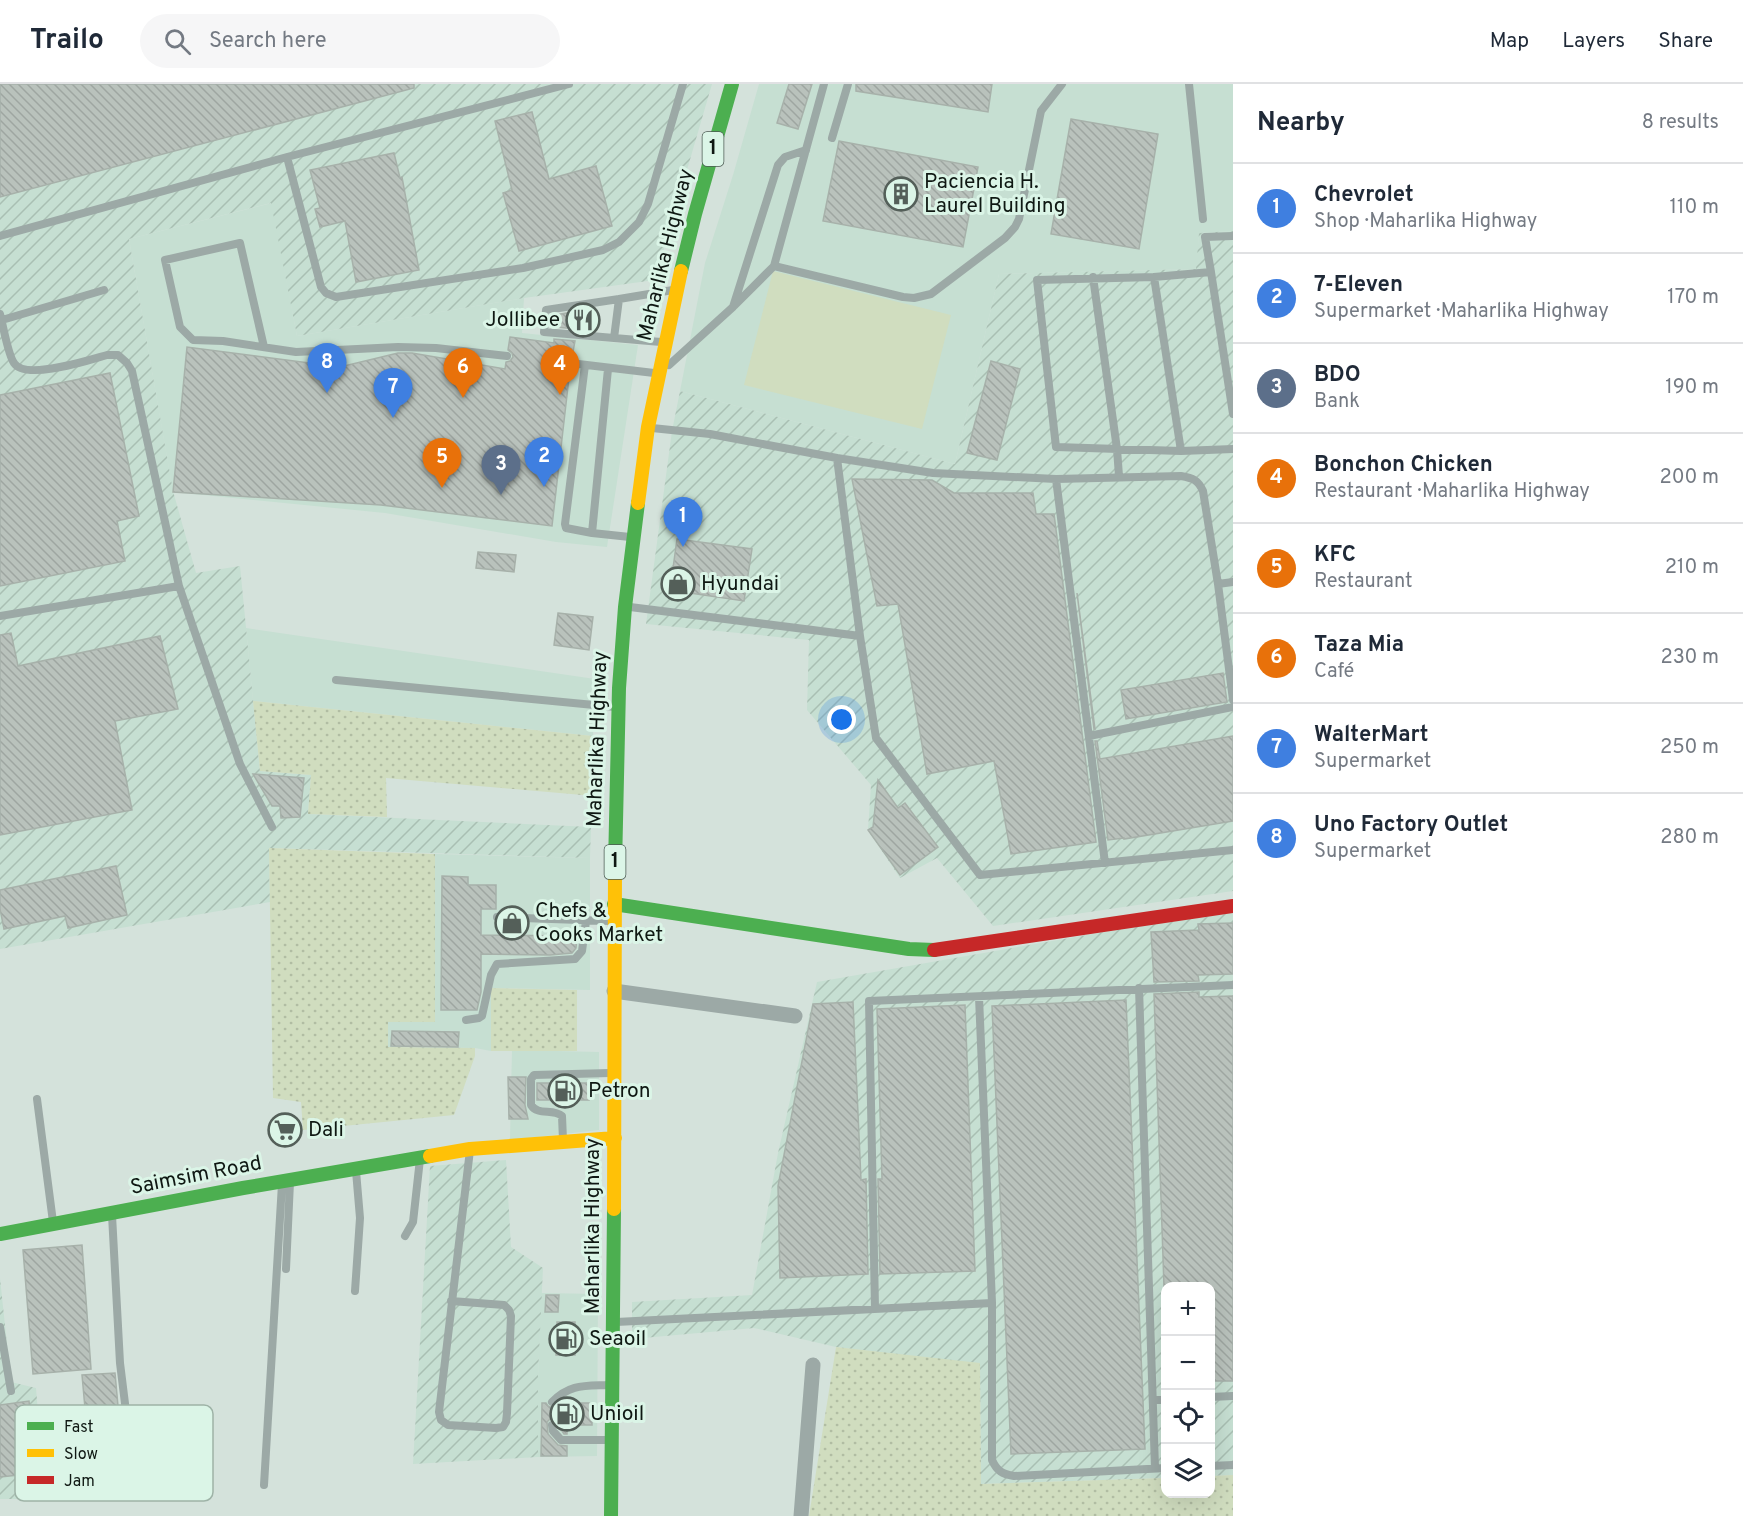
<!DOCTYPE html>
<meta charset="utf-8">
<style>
:root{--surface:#fff;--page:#f6f6f7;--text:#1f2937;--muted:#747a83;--line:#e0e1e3;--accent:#0b8043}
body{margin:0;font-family:Overpass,sans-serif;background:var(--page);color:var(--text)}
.controls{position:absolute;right:18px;bottom:18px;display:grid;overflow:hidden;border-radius:12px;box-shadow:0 6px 24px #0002}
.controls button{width:54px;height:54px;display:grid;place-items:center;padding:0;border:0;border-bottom:2px solid var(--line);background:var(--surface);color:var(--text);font:30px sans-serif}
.you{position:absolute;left:842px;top:636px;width:21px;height:21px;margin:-15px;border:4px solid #fff;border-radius:50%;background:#1a73e8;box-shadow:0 0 0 9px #1a73e833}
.badge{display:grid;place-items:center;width:39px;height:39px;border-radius:50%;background:var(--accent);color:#fff;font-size:20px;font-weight:700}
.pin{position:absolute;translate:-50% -50px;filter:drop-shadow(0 2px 3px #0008)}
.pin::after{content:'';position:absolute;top:32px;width:21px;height:18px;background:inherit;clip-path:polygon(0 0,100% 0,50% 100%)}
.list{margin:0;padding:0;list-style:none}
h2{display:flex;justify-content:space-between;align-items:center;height:78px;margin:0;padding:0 24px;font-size:26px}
h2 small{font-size:20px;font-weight:400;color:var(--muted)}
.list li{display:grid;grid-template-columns:39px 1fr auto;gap:18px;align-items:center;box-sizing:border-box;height:90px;padding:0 24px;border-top:2px solid var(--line)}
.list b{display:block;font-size:22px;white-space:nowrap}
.list p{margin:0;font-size:20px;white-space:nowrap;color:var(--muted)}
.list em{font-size:20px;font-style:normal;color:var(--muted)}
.icon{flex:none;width:33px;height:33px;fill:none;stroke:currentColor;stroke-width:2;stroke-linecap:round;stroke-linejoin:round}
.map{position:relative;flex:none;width:1233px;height:1432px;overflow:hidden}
header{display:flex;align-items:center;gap:36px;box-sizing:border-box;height:84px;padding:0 30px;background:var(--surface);border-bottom:2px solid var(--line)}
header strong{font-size:28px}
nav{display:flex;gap:33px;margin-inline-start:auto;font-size:21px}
.search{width:420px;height:54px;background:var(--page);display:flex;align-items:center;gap:15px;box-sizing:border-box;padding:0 21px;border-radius:33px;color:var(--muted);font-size:22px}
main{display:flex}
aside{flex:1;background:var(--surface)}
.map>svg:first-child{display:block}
.built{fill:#c6dfd2}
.industrial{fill:url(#industrial-furrows)}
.grass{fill:url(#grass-dots)}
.park{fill:#d0ddbf}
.building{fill:url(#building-back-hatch);stroke:#a7b1aa;stroke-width:1.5}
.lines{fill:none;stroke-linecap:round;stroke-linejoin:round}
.lane{stroke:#9ca9a6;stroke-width:8}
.street{stroke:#9ca9a6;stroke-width:15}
.fast{stroke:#4caf50;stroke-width:14}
.slow{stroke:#ffc107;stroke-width:14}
.jam{stroke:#c62828;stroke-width:14}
.labels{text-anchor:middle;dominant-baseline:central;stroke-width:6;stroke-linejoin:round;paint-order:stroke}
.shield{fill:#dbf5e7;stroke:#4c5a53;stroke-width:1.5}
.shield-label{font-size:20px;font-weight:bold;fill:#0f1813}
.poi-label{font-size:21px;fill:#0f1813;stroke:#dbf5e7;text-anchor:start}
.street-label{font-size:21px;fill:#0f1813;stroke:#dbf5e7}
.key{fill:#dbf5e7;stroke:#9eb3a7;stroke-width:1.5}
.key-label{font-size:16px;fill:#0f1813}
</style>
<header>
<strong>Trailo</strong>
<div class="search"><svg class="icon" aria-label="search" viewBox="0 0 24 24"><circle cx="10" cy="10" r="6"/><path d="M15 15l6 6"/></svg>Search here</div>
<nav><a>Map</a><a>Layers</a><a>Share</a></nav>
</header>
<main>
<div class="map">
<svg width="1233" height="1432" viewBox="0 0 1233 1432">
<defs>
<pattern id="industrial-furrows" width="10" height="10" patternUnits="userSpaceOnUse" patternTransform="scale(1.5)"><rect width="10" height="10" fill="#c6dfd2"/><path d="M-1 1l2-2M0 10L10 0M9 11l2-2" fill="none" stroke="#a9bfb3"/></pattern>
<pattern id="grass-dots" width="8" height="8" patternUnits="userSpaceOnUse" patternTransform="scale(1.5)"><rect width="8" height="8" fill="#d0ddbf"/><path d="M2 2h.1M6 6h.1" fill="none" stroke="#b1bda3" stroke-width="1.8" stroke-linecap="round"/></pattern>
<pattern id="building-back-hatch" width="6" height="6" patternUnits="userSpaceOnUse" patternTransform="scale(1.5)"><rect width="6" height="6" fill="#b9c2bc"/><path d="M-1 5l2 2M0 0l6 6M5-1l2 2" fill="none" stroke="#9ea6a1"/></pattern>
</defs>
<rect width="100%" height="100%" fill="#d4e2db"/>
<path class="built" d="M 759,0 L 1233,0 L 1233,147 L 1199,149 L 1197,185 L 999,190 L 955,380 L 680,307 L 705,179 L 733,91 Z
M 272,119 L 297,252 L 524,214 L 522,249 L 638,261 L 607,463 L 556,458 L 385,429 L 173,408 L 129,155 Z
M 246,544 L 595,595 L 593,652 L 253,617 Z
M 435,770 L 590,774 L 590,906 L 491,904 L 491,967 L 475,964 L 388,963 L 388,938 L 435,938 Z
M 512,966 L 599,968 L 599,1046 L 510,1056 Z
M 541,1209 L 598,1210 L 597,1372 L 538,1373 L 538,1291 Z"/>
<path class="industrial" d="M 0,0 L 712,0 L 655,196 L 524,214 L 297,252 L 271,119 L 129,155 L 173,407 L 196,489 L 240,482 L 260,687 L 311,691 L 308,730 L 591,743 L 590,774 L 269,764 L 270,818 L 0,865 Z
M 1233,147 L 1233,807 L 993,842 L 937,774 L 900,794 L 868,746 L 871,701 L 807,626 L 809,556 L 646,540 L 672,347 L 680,307 L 955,380 L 999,190 L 1196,185 L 1199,149 Z
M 1233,829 L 1233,1391 L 1211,1392 L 1210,1202 L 1166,1202 L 1165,1394 L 981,1400 L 980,1280 L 836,1263 L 754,1244 L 632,1255 L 632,1218 L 752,1211 L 778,1069 L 817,898 L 1127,844 Z
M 506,1076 L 511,1163 L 543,1184 L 538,1291 L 538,1373 L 413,1380 L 430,1082 Z
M 0,1194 L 11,1298 L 36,1304 L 45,1415 L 0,1415 Z"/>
<path class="grass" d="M 253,617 L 593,652 L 594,712 L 386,694 L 387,733 L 308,730 L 311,691 L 260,687 Z
M 269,764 L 435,770 L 435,938 L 388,938 L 388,963 L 475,964 L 475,972 L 454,1031 L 303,1046 L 301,1018 L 273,1014 Z
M 491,904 L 577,906 L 577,967 L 491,967 Z
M 836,1263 L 980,1279 L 981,1400 L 1165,1394 L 1166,1410 L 1210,1410 L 1211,1392 L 1233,1391 L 1233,1432 L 809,1432 Z"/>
<path class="park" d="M 773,187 L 951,231 L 922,345 L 744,301 Z"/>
<path class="building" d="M 0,0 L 414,0 L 414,4 L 0,113 Z
M 789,0 L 812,0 L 798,45 L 777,39 Z
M 856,0 L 992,0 L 988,28 L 856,7 Z
M 532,28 L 549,95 L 596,82 L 612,142 L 519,167 L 503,109 L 512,106 L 495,37 Z
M 1071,35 L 1158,50 L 1139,165 L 1051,150 Z
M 839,57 L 978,83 L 963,163 L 823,137 Z
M 394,69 L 400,94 L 402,93 L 419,186 L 356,198 L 345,137 L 320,143 L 315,125 L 320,124 L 310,86 Z
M 591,225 L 588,246 L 555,243 L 555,231 Z
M 510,253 L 554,259 L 554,255 L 575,257 L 572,273 L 567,274 L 564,278 L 565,282 L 570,285 L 552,442 L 381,421 L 173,408 L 187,263 L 340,283 L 398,269 L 412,269 L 505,285 L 506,278 L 510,277 L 513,273 L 512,269 L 508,266 Z
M 991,277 L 1020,285 L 997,376 L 967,369 Z
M 110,289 L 139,432 L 117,437 L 125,477 L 0,502 L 0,311 Z
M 852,395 L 932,396 L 954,409 L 1033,409 L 1036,430 L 1054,430 L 1096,758 L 1011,770 L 994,677 L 927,690 L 898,520 L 877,522 Z
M 677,455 L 752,465 L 744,517 L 670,506 Z
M 478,468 L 516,471 L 514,488 L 476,484 Z
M 1077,509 L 1095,645 L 1094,645 Z
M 558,529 L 593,533 L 589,566 L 554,561 Z
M 11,549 L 18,582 L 160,552 L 178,625 L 115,637 L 132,726 L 0,751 L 0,551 Z
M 1223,589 L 1227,618 L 1126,635 L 1121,606 Z
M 1233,652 L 1233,737 L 1124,755 L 1124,754 L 1108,756 L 1095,657 L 1097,657 L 1100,675 Z
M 253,690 L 304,694 L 300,733 L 281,734 L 280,722 L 272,722 Z
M 878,696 L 898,724 L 905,719 L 938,763 L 900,791 L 868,746 L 873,743 Z
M 116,782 L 127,831 L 68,844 L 65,832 L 4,845 L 0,825 L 0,806 Z
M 442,792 L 468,793 L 468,801 L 496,801 L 496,825 L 481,825 L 481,851 L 577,852 L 576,864 L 572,869 L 550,871 L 481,870 L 481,908 L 477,926 L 441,926 Z
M 1233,839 L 1233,890 L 1198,891 L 1199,897 L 1154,898 L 1151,848 L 1199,846 L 1198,840 Z
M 1199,908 L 1199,913 L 1233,912 L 1233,1297 L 1210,1297 L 1210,1203 L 1164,1203 L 1154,910 Z
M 1126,916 L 1145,1365 L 1011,1370 L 992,922 Z
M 853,918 L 861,1096 L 866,1095 L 868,1190 L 780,1194 L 778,1102 L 813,920 Z
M 965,921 L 975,1187 L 880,1190 L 878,1095 L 882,1095 L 877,925 Z
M 392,947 L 459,948 L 458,963 L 391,962 Z
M 508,993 L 526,993 L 525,1021 L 528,1035 L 509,1035 Z
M 537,999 L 589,999 L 589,1016 L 537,1016 Z
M 82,1161 L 91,1285 L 33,1290 L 23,1166 Z
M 546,1211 L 559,1211 L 558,1228 L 545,1228 Z
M 557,1238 L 575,1238 L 575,1271 L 556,1271 Z
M 115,1289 L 125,1399 L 92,1402 L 82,1291 Z
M 29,1317 L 37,1389 L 0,1393 L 0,1321 Z
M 542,1319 L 546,1319 L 548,1322 L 553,1324 L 560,1319 L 592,1319 L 592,1341 L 567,1341 L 567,1350 L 564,1350 L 555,1336 L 550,1335 L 547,1338 L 548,1350 L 558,1361 L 567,1362 L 567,1372 L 541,1372 Z"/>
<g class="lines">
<path class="lane" d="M 1189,0 L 1203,135
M 832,54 L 848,0
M 287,73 L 321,203 L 326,209 L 336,213 L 523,184 L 603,166 L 619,158 L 639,138 L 648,120 L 683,0
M 0,152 L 287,73 L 569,0
M 774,182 L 903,213 L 914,214 L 931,210 L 1005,154 L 1015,143 L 1019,135 L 1041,27 L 1062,0
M 1211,188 L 1233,330
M 1093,193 L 1117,365 L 1119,392
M 1154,193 L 1037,196 L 1056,363 L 1181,367 L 1233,365
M 734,222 L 774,182 L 824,0
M 0,230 C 3,241 8,271 14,279 C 25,297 89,276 107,271 L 118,271 L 127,279 L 132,287 L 179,502 L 240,680 L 272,743
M 2,236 L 104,206
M 614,254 L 544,248 L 546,226 L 619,215
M 661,258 L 614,254 L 619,215 L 673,206
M 264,263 L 240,159 L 165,176 L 180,243 L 193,256 L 223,257 L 296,268 L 398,263 L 436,264 L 507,272
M 570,279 L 654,289
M 585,281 L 565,440 L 566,444 L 592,449
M 669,281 L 733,223 L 778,81 L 785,73 L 806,66
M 608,285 L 592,449 L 630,453
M 652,344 L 710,350 L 837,374 L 860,552
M 1181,367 L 1154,193 L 1211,188 L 1205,153 L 1233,152
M 837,374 L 933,389 L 1056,395 L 1181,392 C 1193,394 1198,396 1203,407 L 1218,500 L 1233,616
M 1056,395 L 1105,779
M 1218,500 L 1233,498
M 630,523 L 860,552 L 876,654 L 980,791 L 1233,766
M 0,532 L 179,502
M 336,596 L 615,623
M 1089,652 L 1233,623
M 497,833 L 609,837
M 1139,904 L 1155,1384
M 979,913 L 992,1219 L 992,1376 C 997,1387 1002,1390 1014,1392 L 1166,1384
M 466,936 L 479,934 L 482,932 L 491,891 L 497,880 L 575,875 L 582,867 L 586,837
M 37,1015 L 53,1138
M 563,1056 L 562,1032 C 553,1024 538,1032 531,1021 L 531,995 L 534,991 L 610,989
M 112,1131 L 120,1279 L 130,1360
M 405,1152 L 413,1138 L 420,1075
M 286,1185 L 290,1098
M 355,1207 L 360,1134 L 356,1087
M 451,1217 L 504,1221 L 509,1226 L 511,1232 L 507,1329 L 506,1338 L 503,1343 L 496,1344 L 448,1341 L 441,1336 L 439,1328 L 470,1066
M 875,1224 L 869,917 L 1233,901
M 616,1238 L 992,1219
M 0,1243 L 11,1307
M 1210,1313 L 1233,1312
M 1153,1316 L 1166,1316
M 552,1318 C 570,1300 584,1302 608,1301
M 552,1341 L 553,1347 L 561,1356 L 607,1356
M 1210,1382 L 1233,1381
M 264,1401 L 282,1100"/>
<path class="street" d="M 614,907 L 795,932
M 801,1432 L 813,1281"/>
<path class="fast" d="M 681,187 L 695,130 L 732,0
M 615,782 L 619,604 L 625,523 L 638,419
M 614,820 L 909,865 L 934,866
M 0,1150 L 243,1104 L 430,1072
M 611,1432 L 614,1125"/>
<path class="slow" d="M 638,419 L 648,343 L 681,187
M 430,1072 L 470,1065 L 615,1054
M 614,1125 L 615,782"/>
<path class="jam" d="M 934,866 L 1233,822"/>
</g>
<defs>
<symbol id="building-ring" viewBox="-11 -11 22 22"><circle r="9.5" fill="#dbf5e7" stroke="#545f59" stroke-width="1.5"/><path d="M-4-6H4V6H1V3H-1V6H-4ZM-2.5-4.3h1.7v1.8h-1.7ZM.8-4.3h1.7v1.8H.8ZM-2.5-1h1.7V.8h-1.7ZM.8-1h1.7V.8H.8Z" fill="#545f59"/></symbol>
<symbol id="restaurant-ring" viewBox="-11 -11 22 22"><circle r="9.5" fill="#dbf5e7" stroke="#545f59" stroke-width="1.5"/><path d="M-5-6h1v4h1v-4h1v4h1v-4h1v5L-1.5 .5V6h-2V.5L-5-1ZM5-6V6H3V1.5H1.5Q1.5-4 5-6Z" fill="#545f59"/></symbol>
<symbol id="shop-ring" viewBox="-11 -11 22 22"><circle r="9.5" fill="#dbf5e7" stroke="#545f59" stroke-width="1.5"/><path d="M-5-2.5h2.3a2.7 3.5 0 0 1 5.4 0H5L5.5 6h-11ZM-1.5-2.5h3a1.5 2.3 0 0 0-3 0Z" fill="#545f59"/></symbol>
<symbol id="fuel-ring" viewBox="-11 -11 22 22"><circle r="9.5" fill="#dbf5e7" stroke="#545f59" stroke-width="1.5"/><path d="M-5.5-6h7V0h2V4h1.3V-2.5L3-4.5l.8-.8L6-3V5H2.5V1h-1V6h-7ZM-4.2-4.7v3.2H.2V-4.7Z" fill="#545f59"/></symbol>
<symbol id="supermarket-ring" viewBox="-11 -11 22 22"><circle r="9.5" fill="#dbf5e7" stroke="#545f59" stroke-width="1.5"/><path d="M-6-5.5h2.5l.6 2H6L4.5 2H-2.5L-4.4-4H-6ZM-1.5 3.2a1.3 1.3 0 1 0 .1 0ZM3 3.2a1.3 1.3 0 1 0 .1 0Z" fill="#545f59"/></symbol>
</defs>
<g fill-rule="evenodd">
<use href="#building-ring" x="882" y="91" width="38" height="38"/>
<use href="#restaurant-ring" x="564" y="217" width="38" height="38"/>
<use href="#shop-ring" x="659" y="481" width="38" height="38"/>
<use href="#shop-ring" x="493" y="820" width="38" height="38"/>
<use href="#fuel-ring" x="546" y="988" width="38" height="38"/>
<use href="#supermarket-ring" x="266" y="1027" width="38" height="38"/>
<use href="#fuel-ring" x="547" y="1236" width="38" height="38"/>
<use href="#fuel-ring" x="548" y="1311" width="38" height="38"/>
</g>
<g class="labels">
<g class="shield">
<rect x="702.5" y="48" width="21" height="34" rx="4.5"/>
<rect x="604.5" y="761" width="21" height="34" rx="4.5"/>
</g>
<g class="shield-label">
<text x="713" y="65">1</text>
<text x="615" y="778">1</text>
</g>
<g class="poi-label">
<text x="924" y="98">Paciencia H.<tspan x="924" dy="24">Laurel Building</tspan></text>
<text x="560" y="236" text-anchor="end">Jollibee</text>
<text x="701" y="500">Hyundai</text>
<text x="535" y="827">Chefs &amp;<tspan x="535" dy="24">Cooks Market</tspan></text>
<text x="588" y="1007">Petron</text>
<text x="308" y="1046">Dali</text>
<text x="589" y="1255">Seaoil</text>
<text x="590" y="1330">Unioil</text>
</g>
<g class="street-label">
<text transform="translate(666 171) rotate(-76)">Maharlika Highway</text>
<text transform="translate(598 655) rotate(-88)">Maharlika Highway</text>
<text transform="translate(196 1092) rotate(-11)">Saimsim Road</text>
<text transform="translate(593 1142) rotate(-90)">Maharlika Highway</text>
</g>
</g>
<rect x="15" y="1321" width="198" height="96" rx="9" class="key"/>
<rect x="27" y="1338" width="27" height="8" fill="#4caf50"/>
<rect x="27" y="1365" width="27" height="8" fill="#ffc107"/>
<rect x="27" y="1392" width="27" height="8" fill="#c62828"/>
<g class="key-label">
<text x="64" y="1348">Fast</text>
<text x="64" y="1375">Slow</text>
<text x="64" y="1402">Jam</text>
</g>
</svg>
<div class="controls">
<button>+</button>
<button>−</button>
<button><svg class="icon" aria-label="locate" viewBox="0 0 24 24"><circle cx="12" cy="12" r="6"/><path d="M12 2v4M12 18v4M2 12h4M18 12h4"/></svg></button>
<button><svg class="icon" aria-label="layers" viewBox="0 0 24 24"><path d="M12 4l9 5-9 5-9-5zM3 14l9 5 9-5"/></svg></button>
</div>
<div class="you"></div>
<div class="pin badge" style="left:683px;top:463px;background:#3f7fe0">1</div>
<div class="pin badge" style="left:544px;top:403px;background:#3f7fe0">2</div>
<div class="pin badge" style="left:501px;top:411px;background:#5c6f8a">3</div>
<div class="pin badge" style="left:560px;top:311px;background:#e8710a">4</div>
<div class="pin badge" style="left:442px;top:404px;background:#e8710a">5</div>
<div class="pin badge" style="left:463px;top:314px;background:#e8710a">6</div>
<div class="pin badge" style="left:393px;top:334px;background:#3f7fe0">7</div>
<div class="pin badge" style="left:327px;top:309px;background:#3f7fe0">8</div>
</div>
<aside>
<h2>Nearby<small>8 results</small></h2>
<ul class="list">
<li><span class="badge" style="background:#3f7fe0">1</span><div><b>Chevrolet</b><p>Shop · Maharlika Highway</p></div><em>110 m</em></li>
<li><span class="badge" style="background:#3f7fe0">2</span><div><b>7-Eleven</b><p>Supermarket · Maharlika Highway</p></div><em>170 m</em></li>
<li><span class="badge" style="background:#5c6f8a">3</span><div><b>BDO</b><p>Bank</p></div><em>190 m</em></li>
<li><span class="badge" style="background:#e8710a">4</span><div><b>Bonchon Chicken</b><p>Restaurant · Maharlika Highway</p></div><em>200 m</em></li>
<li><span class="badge" style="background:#e8710a">5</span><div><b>KFC</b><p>Restaurant</p></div><em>210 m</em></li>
<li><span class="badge" style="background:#e8710a">6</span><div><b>Taza Mia</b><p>Café</p></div><em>230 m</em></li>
<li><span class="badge" style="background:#3f7fe0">7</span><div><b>WalterMart</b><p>Supermarket</p></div><em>250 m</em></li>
<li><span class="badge" style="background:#3f7fe0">8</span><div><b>Uno Factory Outlet</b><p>Supermarket</p></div><em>280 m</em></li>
</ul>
</aside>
</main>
